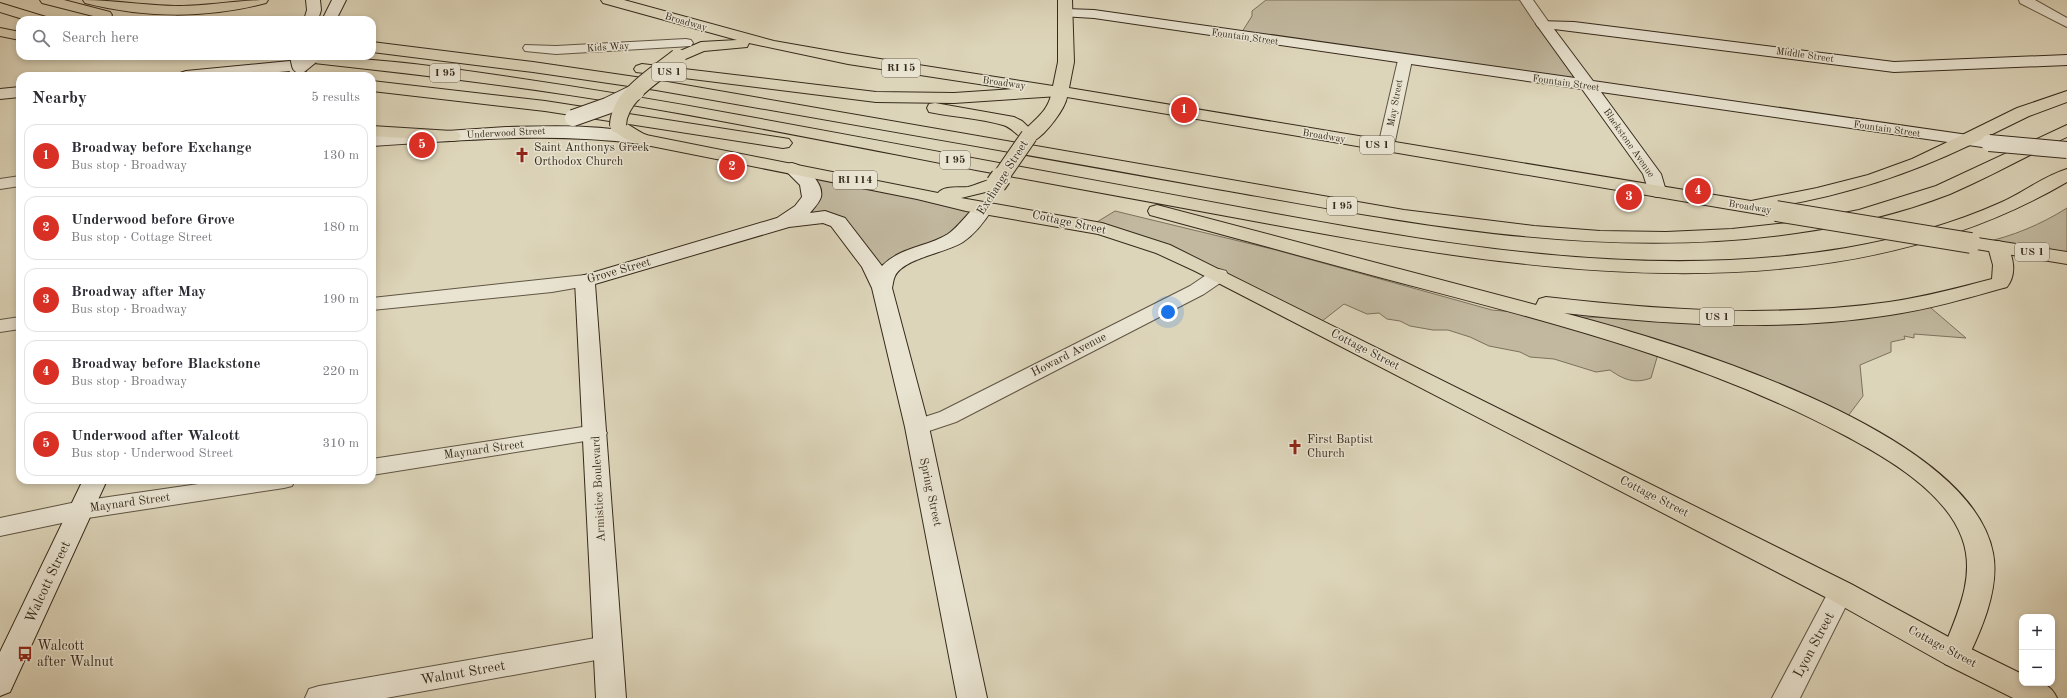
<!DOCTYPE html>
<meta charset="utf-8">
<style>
:root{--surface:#fff;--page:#f2f2f3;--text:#2b2b33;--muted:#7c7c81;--line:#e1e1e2;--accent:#d93025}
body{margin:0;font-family:"Old Standard TT",serif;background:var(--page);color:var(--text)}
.controls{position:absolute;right:12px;bottom:12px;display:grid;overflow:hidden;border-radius:8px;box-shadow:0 2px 6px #0003}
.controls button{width:36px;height:36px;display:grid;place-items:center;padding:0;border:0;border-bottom:1px solid var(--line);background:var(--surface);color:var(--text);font:20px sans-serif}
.you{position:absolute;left:1168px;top:312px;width:14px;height:14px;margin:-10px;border:3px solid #fff;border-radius:50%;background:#1a73e8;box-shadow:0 0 0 6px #1a73e833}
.badge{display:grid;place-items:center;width:26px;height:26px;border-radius:50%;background:var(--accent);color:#fff;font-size:13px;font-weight:700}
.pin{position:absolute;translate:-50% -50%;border:2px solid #fff;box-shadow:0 1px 4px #0006}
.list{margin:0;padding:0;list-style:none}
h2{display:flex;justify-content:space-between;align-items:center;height:52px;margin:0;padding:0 16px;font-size:17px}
h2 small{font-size:13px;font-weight:400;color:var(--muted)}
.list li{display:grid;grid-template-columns:26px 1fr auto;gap:12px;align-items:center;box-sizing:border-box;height:64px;margin:0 8px 8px;padding:0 8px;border:1px solid var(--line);border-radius:12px}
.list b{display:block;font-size:15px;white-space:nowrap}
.list p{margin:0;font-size:13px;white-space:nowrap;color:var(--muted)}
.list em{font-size:13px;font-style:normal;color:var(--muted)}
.icon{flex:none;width:22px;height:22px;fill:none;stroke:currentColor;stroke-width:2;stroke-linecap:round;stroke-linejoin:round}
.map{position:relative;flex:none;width:2067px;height:698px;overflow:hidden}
.search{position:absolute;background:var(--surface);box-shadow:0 2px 6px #0003;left:16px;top:16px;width:360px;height:44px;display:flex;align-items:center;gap:10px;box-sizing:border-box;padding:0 14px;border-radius:12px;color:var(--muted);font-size:15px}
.panel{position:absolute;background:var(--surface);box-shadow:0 2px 6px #0003;left:16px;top:72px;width:360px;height:412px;border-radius:12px}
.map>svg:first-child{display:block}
.green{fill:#c1b89f;stroke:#7c715d}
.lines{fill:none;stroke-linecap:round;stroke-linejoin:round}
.street-casing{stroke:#605543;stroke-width:2}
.secondary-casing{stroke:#362a1b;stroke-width:2}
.primary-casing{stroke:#362a1b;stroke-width:2}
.highway-casing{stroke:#362a1b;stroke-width:2}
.street{fill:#e9e4d2;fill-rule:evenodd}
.secondary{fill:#e9e4d2;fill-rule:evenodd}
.primary{fill:#ddd5ba;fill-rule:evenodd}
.highway{fill:#ddd5ba;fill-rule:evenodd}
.secondary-bridge-casing{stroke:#362a1b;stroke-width:18;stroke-linecap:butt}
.primary-bridge-far1-casing{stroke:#362a1b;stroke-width:18;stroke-linecap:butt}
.primary-bridge-casing{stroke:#362a1b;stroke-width:22;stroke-linecap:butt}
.secondary-bridge{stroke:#e9e4d2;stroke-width:16}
.primary-bridge-far1{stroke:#ddd5ba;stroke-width:16}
.primary-bridge{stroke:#ddd5ba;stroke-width:20}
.labels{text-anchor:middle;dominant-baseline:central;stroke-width:3;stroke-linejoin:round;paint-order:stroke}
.far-street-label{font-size:10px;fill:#362a1b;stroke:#e9e4d2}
.shield{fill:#e9e4d2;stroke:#6c6252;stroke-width:1}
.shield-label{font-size:11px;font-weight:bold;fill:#362a1b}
.poi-label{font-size:12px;fill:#362a1b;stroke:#e9e4d2;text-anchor:start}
.street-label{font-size:12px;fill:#362a1b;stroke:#e9e4d2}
.near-street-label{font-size:14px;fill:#362a1b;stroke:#e9e4d2}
.near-poi-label{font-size:14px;fill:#362a1b;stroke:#e9e4d2;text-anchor:start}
</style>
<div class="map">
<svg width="2067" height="698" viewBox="0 0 2067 698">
<rect width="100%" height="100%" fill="#ddd5ba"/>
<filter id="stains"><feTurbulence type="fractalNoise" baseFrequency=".005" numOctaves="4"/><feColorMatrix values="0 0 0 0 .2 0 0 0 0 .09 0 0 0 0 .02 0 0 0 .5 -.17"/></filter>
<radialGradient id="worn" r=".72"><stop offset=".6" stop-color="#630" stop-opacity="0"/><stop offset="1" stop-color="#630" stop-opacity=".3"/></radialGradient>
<path class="green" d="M 1266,0 L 1523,0 L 1579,84 L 1240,35 L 1252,16 L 1252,11 Z
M 798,173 L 974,206 L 967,228 L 875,276 L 836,225 L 798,217 L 805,202 Z
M 2067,208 L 2067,258 L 1982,243 C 2013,236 2040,225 2067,208 Z
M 1115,211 L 1276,250 L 1492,310 L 1569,317 L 1748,318 L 1924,302 L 1966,338 L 1914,334 L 1914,338 L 1904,336 L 1905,339 L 1891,342 L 1891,352 L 1860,365 L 1863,396 L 1842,424 L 1658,354 L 1651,378 C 1635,384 1624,380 1610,370 L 1596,372 L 1554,359 L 1530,357 L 1520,352 L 1489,346 L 1470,337 L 1448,330 L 1433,330 L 1410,326 L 1400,321 L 1387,319 L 1379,313 L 1367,314 L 1344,304 L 1312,329 L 1166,253 L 1087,228 Z"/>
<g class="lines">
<defs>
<path id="street" d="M 1520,0 L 1533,0 L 1550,24 L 1548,27 L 1538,27 Z
M 2019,0 L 2035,0 L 2067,18 L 2067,27 L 2020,3 Z
M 686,39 L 691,40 L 693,43 L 691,46 L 556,54 L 525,51 L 523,48 L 525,45 L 556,46 Z
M 1405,56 L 1410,57 L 1412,60 L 1394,146 L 1392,149 L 1380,149 L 1378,146 L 1398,60 L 1400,57 Z
M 20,176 L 20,186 L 0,189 L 0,179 Z
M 1219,269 L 1226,271 L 1228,275 L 1226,279 L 1204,294 L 956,422 L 917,435 L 909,432 L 906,427 L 909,422 L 940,412 L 1190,286 L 1212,271 Z
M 585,275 L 592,277 L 594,281 L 592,285 L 552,292 L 372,310 L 372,298 Z
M 20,317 L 20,329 L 0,332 L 0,320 Z
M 596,425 L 604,428 L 607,433 L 604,438 L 372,475 L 372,459 Z
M 226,480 L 295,480 L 292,486 L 284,488 L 81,519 L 0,536 L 0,518 L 81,501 Z
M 1841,582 L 1850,585 L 1853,592 L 1800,698 L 1772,698 L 1832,585 Z
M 607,636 L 616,639 L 620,647 L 616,655 L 607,658 L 386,698 L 305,698 L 309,689 L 319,686 Z"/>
<path id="secondary" d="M 306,0 L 320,0 L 321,10 L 318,20 L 304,20 L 307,10 Z
M 332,0 L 346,0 L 336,20 L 322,20 Z
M 1066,9 L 1094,10 L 1575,78 L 1536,24 L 1538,21 L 1574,22 L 1894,62 L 2067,55 L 2067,65 L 1894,72 L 1554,29 L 1593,81 L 1989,138 L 1995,139 L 1998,143 L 1995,147 L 1989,148 L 1601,92 L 1661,174 L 1666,191 L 1664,195 L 1657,197 L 1650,195 L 1643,174 L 1582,89 L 1094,18 L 1061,16 L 1059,13 L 1061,10 Z
M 300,60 L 306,62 L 308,65 L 304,76 L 288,76 L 290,71 L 235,76 L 178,76 L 180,73 L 186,71 Z
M 20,87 L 20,97 L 0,99 L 0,89 Z
M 506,127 C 552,126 602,124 647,135 L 650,139 L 647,143 L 641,144 C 551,132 462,140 372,146 L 372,136 Z
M 792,163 C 805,166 824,182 821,197 C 819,203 814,208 810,213 L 825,211 L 845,218 L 882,266 C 900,247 927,247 948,234 C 959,227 973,206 979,204 C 983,202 987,203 991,204 L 993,208 C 985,221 976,233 963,242 C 946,253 904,258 895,276 C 893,280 893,284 892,288 L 929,427 L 987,698 L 957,698 L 905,427 L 872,288 L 862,267 L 831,226 L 823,223 L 789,227 L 595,284 L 626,698 L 596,698 L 575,281 L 578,277 L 777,218 L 795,206 L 802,197 L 800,185 L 783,168 L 786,164 Z
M 83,480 L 107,480 L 10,692 L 0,696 L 0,652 Z"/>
<path id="primary" d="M 601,0 L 624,0 L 774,41 L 848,54 L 1053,86 L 1058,62 L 1058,0 L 1072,0 L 1074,62 L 1069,88 L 1751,201 L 1817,188 L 1868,175 L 1912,159 L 1958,137 L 1964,136 L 1970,137 L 1973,141 L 1970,145 C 1907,175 1848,194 1779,206 L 1785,211 L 1783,215 L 1776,217 L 1067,97 C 1065,109 1046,134 1035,140 C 1031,142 1027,141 1023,140 L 1020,136 C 1031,121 1047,114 1051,95 L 848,64 L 749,43 L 747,47 L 704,51 L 683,60 L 673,60 L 670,57 L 673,54 L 701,42 L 737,40 L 603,3 Z
M 618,120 C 626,122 637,131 646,135 L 938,193 C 944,185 960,188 968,187 C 980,184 990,177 1002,180 L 1005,184 L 1002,188 L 961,198 L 1102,223 L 1170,245 L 1851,584 L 1965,646 L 2022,674 L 2022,683 C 2039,683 2049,681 2057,698 L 2013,698 L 1945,664 L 1831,600 L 1195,271 L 1156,253 L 1098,234 L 966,211 L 917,199 L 641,144 C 628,141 617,136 610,125 L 612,121 Z
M 1971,237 L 2067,252 L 2067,264 L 1964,247 L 1961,243 L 1964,239 Z"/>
<path id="highway" d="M 40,0 L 64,0 L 110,12 L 112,15 L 110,18 L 105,19 L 42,3 Z
M 83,0 C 115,0 147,6 179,6 C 209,6 238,0 268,0 L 266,3 C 207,19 144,18 85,3 Z
M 0,3 L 46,17 L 48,20 L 26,20 L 0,12 Z
M 0,28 L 20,32 L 20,40 L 0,36 Z
M 372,42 L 533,62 L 656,80 L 1404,210 L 1534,226 L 1600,231 L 1666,232 L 1732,229 L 1797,222 L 1859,210 L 1936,186 L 2067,125 L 2067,137 C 2028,155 1990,177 1950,194 C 1901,213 1847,226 1796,233 C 1597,262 1401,221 1206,187 C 1023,154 839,122 656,90 L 533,72 L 372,52 Z
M 288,56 C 358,56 427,65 496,75 C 578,87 658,100 739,115 C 918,148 1097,181 1276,214 C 1462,248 1656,280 1846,248 C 1899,239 1953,224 2002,202 C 2024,192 2044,176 2067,169 L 2067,182 C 1831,321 1526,272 1270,224 C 1172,206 1074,188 976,170 C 857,147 739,123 620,103 C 512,85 404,73 296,61 L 291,59 Z
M 642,64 L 876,92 L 954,93 L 1059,86 L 1065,88 L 1067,91 L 1065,94 L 1059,96 L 954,103 L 876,102 L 636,72 L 634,69 L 636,66 Z
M 372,81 L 545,101 L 783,138 L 789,139 L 792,143 L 789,147 L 783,148 L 545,111 L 372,91 Z
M 2067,91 L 2067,102 L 2029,116 L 1970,145 L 1964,146 L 1958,145 L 1955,141 L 1958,137 L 2017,108 Z
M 935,103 L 1014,117 L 1022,121 L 1038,136 L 1035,140 C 1020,143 1016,129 1003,125 C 979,118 953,117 929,112 L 927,108 L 929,104 Z
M 372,126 L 452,131 L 458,132 L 461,136 L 458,140 L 452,141 L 372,136 Z
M 1157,205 L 1536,305 L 1539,299 L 1546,297 C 1660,310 1774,318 1889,302 C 1924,297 1958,288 1992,279 L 1993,265 L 1988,247 L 1991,243 L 1998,241 L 2005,243 C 2014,256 2017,274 2007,287 C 1968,298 1930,309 1890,315 C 1782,332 1672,325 1564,313 C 1671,341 1970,429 1993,553 C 2000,589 1981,631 1965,664 L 1955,667 L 1945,664 L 1941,655 C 1955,618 1977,578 1962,538 C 1945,491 1884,456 1842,434 C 1698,358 1542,320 1386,279 C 1307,258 1229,236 1150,215 L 1148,211 L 1150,207 Z"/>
</defs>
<use href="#street" class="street-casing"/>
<use href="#secondary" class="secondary-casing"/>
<use href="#primary" class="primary-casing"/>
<use href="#highway" class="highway-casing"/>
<use href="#street" class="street"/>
<use href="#secondary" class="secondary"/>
<use href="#primary" class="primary"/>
<use href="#highway" class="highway"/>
<defs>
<path id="secondary-bridge" d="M 298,56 L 300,65 L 311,56
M 573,118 L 607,106 L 636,92
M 1989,143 L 2067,150"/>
<path id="primary-bridge-far1" d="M 618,125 C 619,95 657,74 678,57
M 1000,178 L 1029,136"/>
<path id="primary-bridge" d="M 996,184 L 1001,177
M 1776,211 L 1971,243"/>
</defs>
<use href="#secondary-bridge" class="secondary-bridge-casing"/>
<use href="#primary-bridge-far1" class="primary-bridge-far1-casing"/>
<use href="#primary-bridge" class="primary-bridge-casing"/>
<use href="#secondary-bridge" class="secondary-bridge"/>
<use href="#primary-bridge-far1" class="primary-bridge-far1"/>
<use href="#primary-bridge" class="primary-bridge"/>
</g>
<defs>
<symbol id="church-bare" viewBox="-9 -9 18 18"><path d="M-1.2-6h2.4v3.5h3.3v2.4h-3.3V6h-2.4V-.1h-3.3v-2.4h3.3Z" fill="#8f2418" stroke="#e9e4d2" stroke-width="2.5" paint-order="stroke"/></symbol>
<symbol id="bus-bare" viewBox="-9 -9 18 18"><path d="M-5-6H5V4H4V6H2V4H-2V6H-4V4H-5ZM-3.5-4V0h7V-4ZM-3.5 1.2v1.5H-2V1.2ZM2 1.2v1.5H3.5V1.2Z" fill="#8f2418" stroke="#e9e4d2" stroke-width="2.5" paint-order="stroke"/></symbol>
</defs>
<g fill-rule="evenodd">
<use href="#church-bare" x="511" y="144" width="22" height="22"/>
<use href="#church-bare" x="1284" y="436" width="22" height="22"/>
<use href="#bus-bare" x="14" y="643" width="22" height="22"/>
</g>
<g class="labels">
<g class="far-street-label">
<text transform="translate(686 22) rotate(16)">Broadway</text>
<text transform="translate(1245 37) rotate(8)">Fountain Street</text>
<text transform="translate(608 47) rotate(-4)">Kids Way</text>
<text transform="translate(1805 55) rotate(8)">Middle Street</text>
<text transform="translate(1004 83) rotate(8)">Broadway</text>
<text transform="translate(1566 83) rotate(8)">Fountain Street</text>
<text transform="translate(1395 103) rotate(-79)">May Street</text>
<text transform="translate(1887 129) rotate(8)">Fountain Street</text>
<text transform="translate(506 133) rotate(-3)">Underwood Street</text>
<text transform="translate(1324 136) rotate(9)">Broadway</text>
<text transform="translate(1629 143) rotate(55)">Blackstone Avenue</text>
<text transform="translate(1750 207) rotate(9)">Broadway</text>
</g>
<g class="shield">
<rect x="882" y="59" width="38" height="18" rx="3"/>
<rect x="652" y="63" width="34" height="18" rx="3"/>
<rect x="430" y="64" width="30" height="18" rx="3"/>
<rect x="1360" y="136" width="34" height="18" rx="3"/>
<rect x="940" y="151" width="30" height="18" rx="3"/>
<rect x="833" y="171" width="44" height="18" rx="3"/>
<rect x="1327" y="197" width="30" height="18" rx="3"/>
<rect x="2015" y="243" width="34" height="18" rx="3"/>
<rect x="1700" y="308" width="34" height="18" rx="3"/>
</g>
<g class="shield-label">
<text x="901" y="68">RI 15</text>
<text x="669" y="72">US 1</text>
<text x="445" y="73">I 95</text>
<text x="1377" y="145">US 1</text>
<text x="955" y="160">I 95</text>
<text x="855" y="180">RI 114</text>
<text x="1342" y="206">I 95</text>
<text x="2032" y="252">US 1</text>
<text x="1717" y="317">US 1</text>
</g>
<g class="poi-label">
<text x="534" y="148">Saint Anthonys Greek<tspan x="534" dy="14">Orthodox Church</tspan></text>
<text x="1307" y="440">First Baptist<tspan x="1307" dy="14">Church</tspan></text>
</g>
<g class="street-label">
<text transform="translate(1003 178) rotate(-58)">Exchange Street</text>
<text transform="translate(1069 223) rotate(12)">Cottage Street</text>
<text transform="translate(619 271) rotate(-16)">Grove Street</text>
<text transform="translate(1365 350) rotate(27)">Cottage Street</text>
<text transform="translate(1069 355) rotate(-27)">Howard Avenue</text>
<text transform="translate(484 450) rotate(-8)">Maynard Street</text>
<text transform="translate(599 489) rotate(-93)">Armistice Boulevard</text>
<text transform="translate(930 492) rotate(78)">Spring Street</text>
<text transform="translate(1654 497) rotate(27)">Cottage Street</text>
<text transform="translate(130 503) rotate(-8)">Maynard Street</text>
<text transform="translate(1942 647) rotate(28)">Cottage Street</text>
</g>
<g class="near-street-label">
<text transform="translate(48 582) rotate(-65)">Walcott Street</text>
<text transform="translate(1814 645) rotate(-62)">Lyon Street</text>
<text transform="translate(463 673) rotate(-10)">Walnut Street</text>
</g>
<g class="near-poi-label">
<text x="37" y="646">Walcott<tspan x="37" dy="16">after Walnut</tspan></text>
</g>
</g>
<rect width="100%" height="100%" filter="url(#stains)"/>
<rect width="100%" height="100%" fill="url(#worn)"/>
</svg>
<div class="controls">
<button>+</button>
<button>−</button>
</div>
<div class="you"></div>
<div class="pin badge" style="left:1184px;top:110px">1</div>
<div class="pin badge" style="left:732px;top:167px">2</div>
<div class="pin badge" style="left:1629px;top:197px">3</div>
<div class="pin badge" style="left:1698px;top:191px">4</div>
<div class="pin badge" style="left:422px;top:145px">5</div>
<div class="search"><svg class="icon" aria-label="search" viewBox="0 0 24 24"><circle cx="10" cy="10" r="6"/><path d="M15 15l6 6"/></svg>Search here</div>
<section class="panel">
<h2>Nearby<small>5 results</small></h2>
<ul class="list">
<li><span class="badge">1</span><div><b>Broadway before Exchange</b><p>Bus stop · Broadway</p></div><em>130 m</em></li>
<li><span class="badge">2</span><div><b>Underwood before Grove</b><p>Bus stop · Cottage Street</p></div><em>180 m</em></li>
<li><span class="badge">3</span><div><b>Broadway after May</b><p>Bus stop · Broadway</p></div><em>190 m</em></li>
<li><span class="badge">4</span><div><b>Broadway before Blackstone</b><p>Bus stop · Broadway</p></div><em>220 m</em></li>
<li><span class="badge">5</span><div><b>Underwood after Walcott</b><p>Bus stop · Underwood Street</p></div><em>310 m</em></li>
</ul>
</section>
</div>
